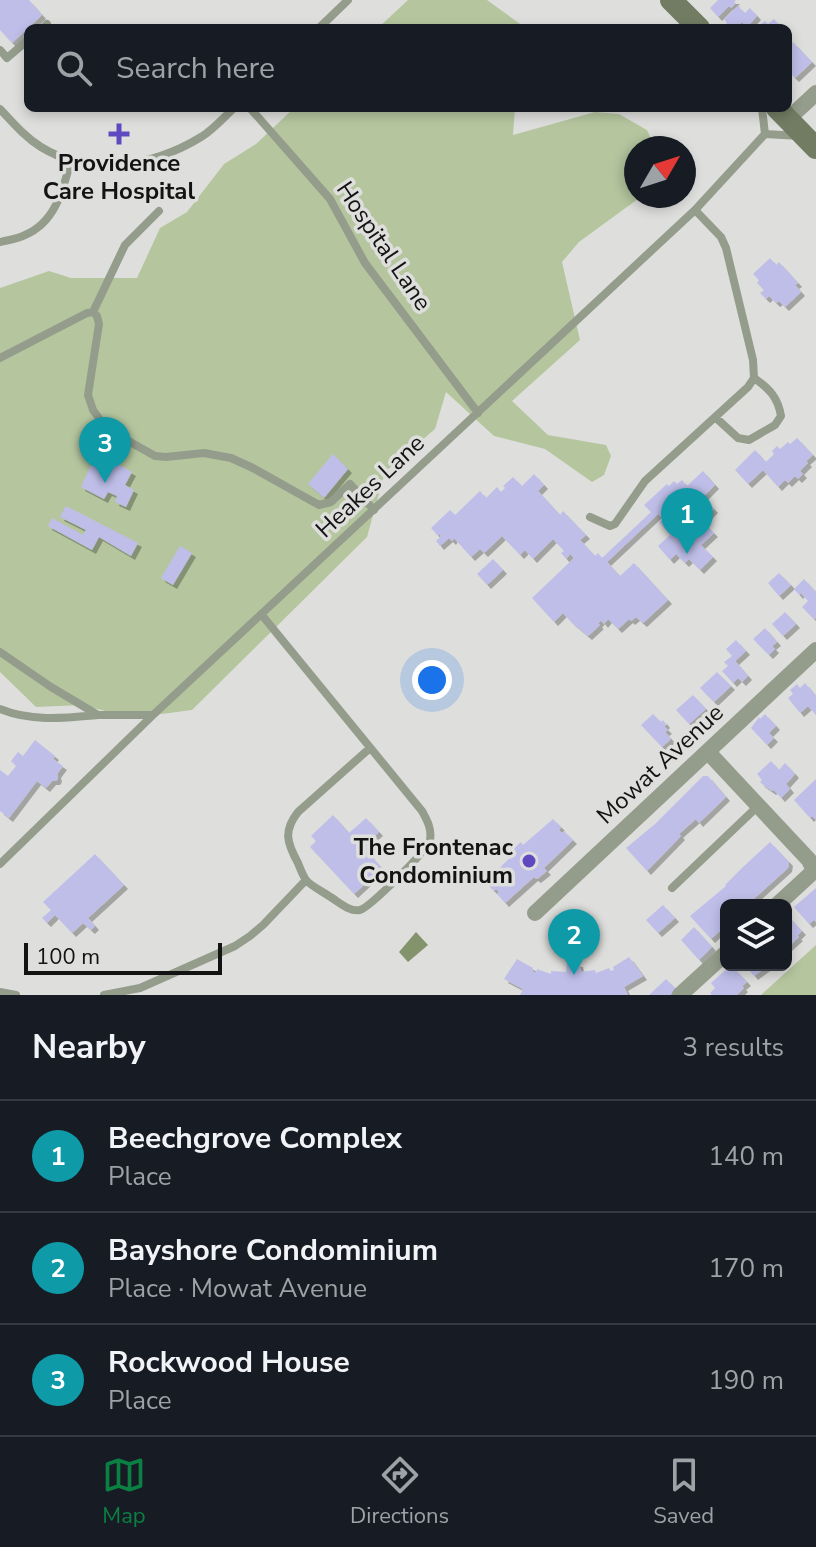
<!DOCTYPE html>
<meta charset="utf-8">
<style>
:root{--surface:#171b24;--page:#242831;--text:#f1f3f6;--muted:#9ea1a6;--line:#363941;--accent:#0b8043}
body{margin:0;font-family:"Nunito Sans",sans-serif;background:var(--page);color:var(--text)}
.controls{position:absolute;right:24px;bottom:24px;display:grid;overflow:hidden;border-radius:12px;box-shadow:0 4px 12px #0003}
.controls button{width:72px;height:72px;display:grid;place-items:center;padding:0;border:0;border-bottom:2px solid var(--line);background:var(--surface);color:var(--text);font:40px sans-serif}
.compass{position:absolute;left:624px;top:136px;width:72px;height:72px;border-radius:50%;background:var(--surface);box-shadow:0 4px 12px #0003;rotate:51deg}
.scale{position:absolute;left:24px;bottom:20px;width:198px;box-sizing:border-box;padding-left:8px;border:4px solid #121312;border-top:0;font-size:22px;line-height:28px;white-space:nowrap;color:#121312;-webkit-text-stroke:6px #dedfdc;paint-order:stroke}
.you{position:absolute;left:432px;top:680px;width:28px;height:28px;margin:-20px;border:6px solid #fff;border-radius:50%;background:#1a73e8;box-shadow:0 0 0 12px #1a73e833}
.badge{display:grid;place-items:center;width:52px;height:52px;border-radius:50%;background:var(--accent);color:#fff;font-size:26px;font-weight:700}
.pin{position:absolute;translate:-50% -66px;filter:drop-shadow(0 2px 4px #0008)}
.pin::after{content:'';position:absolute;top:42px;width:28px;height:24px;background:inherit;clip-path:polygon(0 0,100% 0,50% 100%)}
.list{margin:0;padding:0;list-style:none}
h2{display:flex;justify-content:space-between;align-items:center;height:104px;margin:0;padding:0 32px;font-size:34px}
h2 small{font-size:26px;font-weight:400;color:var(--muted)}
.list li{display:grid;grid-template-columns:52px 1fr auto;gap:24px;align-items:center;box-sizing:border-box;height:112px;padding:0 32px;border-top:2px solid var(--line)}
.list b{display:block;font-size:30px;white-space:nowrap}
.list p{margin:0;font-size:26px;white-space:nowrap;color:var(--muted)}
.list em{font-size:26px;font-style:normal;color:var(--muted)}
.icon{flex:none;width:44px;height:44px;fill:none;stroke:currentColor;stroke-width:2;stroke-linecap:round;stroke-linejoin:round}
.map{position:relative;flex:none;width:816px;height:995px;overflow:hidden}
.search{position:absolute;background:var(--surface);box-shadow:0 4px 12px #0003;left:24px;right:24px;top:24px;height:88px;display:flex;align-items:center;gap:20px;box-sizing:border-box;padding:0 28px;border-radius:12px;color:var(--muted);font-size:30px}
.sheet{height:440px;background:var(--surface)}
nav{display:flex;justify-content:space-around;align-items:center;box-sizing:border-box;height:112px;border-top:2px solid var(--line);background:var(--surface);font-size:22px;color:var(--muted)}
nav a{display:grid;justify-items:center;gap:4px}
nav .on{color:var(--accent)}
.map>svg:first-child{display:block}
.green{fill:#b5c69f}
.water{fill:#83936c}
.building{fill:#bfbee9;filter:url(#shadow)}
.lines{fill:none;stroke-linecap:round;stroke-linejoin:round}
.lane{stroke:#949c8b;stroke-width:8}
.street{stroke:#949c8b;stroke-width:16}
.secondary{stroke:#717c62;stroke-width:22}
.poi-dot{fill:#5f49c1;stroke:#dedfdc;stroke-width:3}
.labels{text-anchor:middle;dominant-baseline:central;stroke-width:7;stroke-linejoin:round;paint-order:stroke}
.poi-label{font-size:24px;font-weight:bold;fill:#121312;stroke:#dedfdc}
.street-label{font-size:24px;fill:#121312;stroke:#dedfdc}
</style>
<div class="map">
<svg width="816" height="995" viewBox="0 0 816 995">
<defs>
<filter id="shadow"><feDropShadow dx="4" dy="4" stdDeviation="0" flood-color="#0004"/></filter>
</defs>
<rect width="100%" height="100%" fill="#dedfdc"/>
<path class="green" d="M 408,0 L 487,0 L 523,26 L 523,28 L 378,28 Z
M 294,108 L 515,108 L 513,135 L 595,112 L 619,114 L 647,130 L 655,148 L 636,148 L 636,196 L 642,196 L 579,242 L 562,262 L 580,340 L 512,401 L 548,435 L 606,445 L 611,456 L 604,475 L 592,482 L 545,449 L 494,436 L 446,392 L 435,429 L 385,472 L 367,537 L 192,710 L 131,718 L 83,705 L 36,707 L 0,672 L 0,288 L 49,271 L 71,278 L 137,278 L 160,228 L 187,212 L 224,164 L 256,144 Z
M 816,945 L 816,995 L 761,995 Z"/>
<path class="water" d="M 416,932 L 428,945 L 408,962 L 399,952 Z"/>
<path class="building" d="M 0,0 L 29,0 L 42,15 L 12,43 L 0,30 Z
M 718,0 L 736,0 L 734,2 L 736,3 L 731,8 L 729,6 L 718,17 L 710,8 Z
M 738,6 L 745,13 L 750,8 L 757,16 L 747,27 L 742,22 L 736,28 L 731,26 L 727,28 L 725,25 L 727,23 L 724,19 Z
M 774,19 L 782,28 L 756,28 L 765,21 L 768,24 Z
M 793,42 L 812,62 L 795,78 L 788,71 L 788,46 Z
M 770,258 L 776,265 L 779,262 L 798,283 L 795,285 L 801,292 L 785,307 L 779,301 L 776,303 L 769,296 L 766,299 L 760,293 L 764,290 L 757,283 L 759,280 L 753,274 Z
M 797,438 L 813,455 L 806,461 L 808,463 L 800,471 L 803,474 L 798,479 L 795,476 L 788,483 L 785,480 L 778,487 L 763,470 L 748,484 L 735,470 L 755,450 L 766,462 L 774,454 L 772,451 L 777,446 L 780,449 L 788,442 L 790,444 Z
M 96,454 L 106,459 L 107,458 L 132,472 L 125,485 L 134,490 L 126,507 L 115,502 L 117,496 L 108,492 L 104,499 L 81,487 Z
M 333,454 L 348,469 L 324,498 L 308,484 Z
M 703,471 L 715,485 L 703,497 L 714,509 L 702,521 L 714,533 L 701,545 L 713,557 L 700,570 L 689,559 L 685,563 L 676,554 L 670,560 L 658,546 L 670,535 L 659,522 L 663,519 L 658,514 L 607,562 L 620,576 L 634,563 L 668,600 L 643,623 L 636,617 L 631,621 L 629,619 L 618,629 L 608,619 L 604,624 L 601,620 L 598,624 L 600,625 L 588,636 L 571,622 L 563,613 L 554,622 L 532,598 L 574,558 L 570,554 L 566,559 L 561,553 L 564,551 L 553,539 L 533,559 L 525,550 L 520,555 L 502,536 L 484,553 L 480,549 L 471,557 L 454,538 L 452,541 L 449,538 L 440,546 L 436,541 L 441,536 L 440,534 L 438,536 L 431,528 L 450,510 L 455,515 L 480,491 L 486,498 L 497,487 L 501,492 L 505,488 L 503,486 L 513,477 L 522,486 L 534,474 L 544,485 L 538,491 L 560,515 L 563,511 L 586,535 L 580,540 L 595,556 L 598,553 L 602,558 L 651,512 L 644,505 L 667,484 L 669,486 L 674,481 L 677,484 L 682,480 L 687,486 Z
M 66,506 L 138,543 L 131,556 L 99,537 L 92,550 L 48,526 L 52,518 L 83,535 L 86,530 L 60,517 Z
M 180,546 L 192,553 L 173,585 L 161,578 Z
M 493,559 L 503,570 L 487,585 L 477,574 Z
M 779,573 L 791,585 L 779,596 L 768,583 Z
M 804,579 L 816,592 L 816,618 L 814,619 L 802,607 L 808,601 L 801,593 L 799,595 L 794,589 Z
M 785,612 L 796,624 L 783,636 L 772,624 Z
M 765,628 L 777,642 L 772,646 L 775,649 L 769,655 L 753,639 Z
M 736,640 L 746,651 L 735,661 L 748,676 L 742,682 L 738,678 L 733,683 L 722,671 L 728,666 L 724,662 L 732,656 L 726,649 Z
M 717,672 L 731,686 L 714,702 L 700,688 Z
M 805,683 L 816,696 L 816,715 L 808,706 L 800,713 L 788,698 L 793,694 L 790,690 L 797,684 L 800,688 Z
M 693,695 L 706,709 L 689,724 L 676,710 Z
M 653,714 L 661,722 L 663,720 L 666,724 L 664,726 L 668,730 L 665,732 L 671,739 L 662,747 L 641,725 Z
M 765,714 L 776,726 L 769,733 L 774,738 L 767,745 L 751,728 L 759,717 L 760,719 Z
M 35,740 L 55,756 L 53,759 L 63,766 L 57,774 L 58,778 L 56,781 L 52,781 L 46,788 L 37,781 L 9,818 L 0,811 L 0,770 L 8,776 L 16,766 L 11,761 L 18,752 L 23,756 Z
M 771,761 L 779,770 L 785,763 L 795,774 L 786,784 L 790,789 L 781,798 L 774,790 L 772,791 L 762,784 L 760,782 L 762,780 L 757,774 Z
M 703,776 L 708,776 L 726,797 L 699,823 L 696,819 L 679,834 L 681,836 L 647,871 L 626,848 L 655,824 Z
M 816,779 L 816,820 L 812,816 L 810,818 L 794,800 Z
M 333,815 L 349,833 L 366,818 L 379,832 L 371,839 L 378,847 L 370,855 L 382,868 L 354,894 L 310,847 L 316,841 L 311,836 Z
M 553,819 L 561,827 L 559,830 L 562,833 L 564,831 L 573,840 L 544,868 L 547,871 L 537,879 L 534,877 L 505,903 L 497,894 L 499,892 L 496,889 L 494,891 L 485,882 L 514,854 L 511,851 L 521,842 L 523,845 Z
M 770,842 L 789,862 L 788,868 L 747,905 L 726,905 L 726,925 L 711,939 L 690,916 L 726,886 L 725,885 L 742,868 Z
M 95,854 L 124,885 L 88,918 L 95,926 L 91,930 L 83,923 L 72,933 L 55,915 L 47,923 L 42,918 L 51,910 L 43,902 Z
M 816,888 L 816,922 L 814,920 L 809,924 L 794,907 Z
M 663,905 L 675,918 L 658,933 L 646,920 Z
M 786,914 L 802,931 L 797,936 L 799,937 L 788,947 L 786,945 Z
M 694,927 L 712,947 L 699,960 L 681,940 Z
M 629,957 L 643,976 L 624,987 L 628,995 L 520,995 L 523,989 L 504,979 L 517,959 L 533,968 L 532,971 L 536,973 L 537,969 L 551,974 L 551,971 L 566,972 L 567,962 L 579,963 L 581,972 L 595,970 L 596,973 L 609,968 L 611,971 L 614,970 L 613,967 Z
M 731,965 L 747,982 L 742,986 L 744,988 L 737,995 L 712,995 L 710,993 L 715,988 L 711,983 Z
M 745,965 L 769,965 L 754,976 Z
M 666,979 L 676,989 L 670,995 L 649,995 Z"/>
<g class="lines">
<path class="lane" d="M 43,28 L 47,24
M 319,28 L 348,0
M 0,50 L 7,58 L 28,40
M 250,108 L 330,199 L 365,263 L 478,413
M 0,109 C 13,123 25,137 41,147 C 90,177 154,166 201,137 C 213,130 223,118 234,108
M 765,134 L 800,136
M 0,242 C 8,240 18,239 25,235 C 56,222 63,189 71,160
M 93,312 L 97,316 L 99,324 L 88,395 L 93,410 L 107,429 L 155,456 L 166,457 L 204,453 L 231,458 L 253,468 L 319,505 L 331,502 L 350,484 L 374,510
M 93,312 L 125,245 L 159,211
M 0,358 L 87,313 L 93,312
M 715,417 L 738,438 L 749,440 L 775,425 L 781,416 C 778,398 770,389 754,378
M 590,517 L 610,526 L 615,524 L 645,481 L 748,387 L 754,378 L 753,360 L 726,248 L 721,237 L 695,210
M 261,614 L 422,811 C 427,820 432,829 430,840 C 427,851 370,907 360,910 C 350,912 340,903 332,898 C 324,892 312,887 306,880 C 303,876 300,868 298,863 C 287,843 283,831 298,812 L 370,748
M 0,652 L 51,687 L 98,715 L 152,715
M 0,709 C 31,722 65,718 98,715
M 0,864 L 153,715 L 695,210 L 765,134 L 762,108
M 672,888 L 758,806
M 0,992 L 16,995
M 104,995 L 140,988 L 235,946 L 250,936 L 263,925 L 306,880"/>
<path class="street" d="M 788,119 L 816,93
M 708,752 L 809,860 L 814,871
M 777,905 L 814,871
M 535,913 L 816,650
M 680,995 L 726,953"/>
<path class="secondary" d="M 671,0 L 699,28
M 777,108 L 816,148"/>
</g>
<g class="poi-dot">
<path d="M115 122h8v8h8v8h-8v8h-8v-8h-8v-8h8z"/>
<circle cx="529" cy="861" r="8"/>
</g>
<g class="labels">
<g class="poi-label">
<text x="119" y="163">Providence<tspan x="119" dy="28">Care Hospital</tspan></text>
<text x="513" y="847" text-anchor="end">The Frontenac<tspan x="513" dy="28">Condominium</tspan></text>
</g>
<g class="street-label">
<text transform="translate(384 246) rotate(56)">Hospital Lane</text>
<text transform="translate(370 486) rotate(-43)">Heakes Lane</text>
<text transform="translate(660 764) rotate(-43)">Mowat Avenue</text>
</g>
</g>
</svg>
<div class="controls">
<button><svg class="icon" aria-label="layers" viewBox="0 0 24 24"><path d="M12 4l9 5-9 5-9-5zM3 14l9 5 9-5"/></svg></button>
</div>
<svg class="compass" viewBox="-18 -18 36 36"><path d="M0-13l5 13h-10z" fill="#e53935"/><path d="M0 13l5-13h-10z" fill="#9ea1a6"/></svg>
<div class="scale">100 m</div>
<div class="you"></div>
<div class="pin badge" style="left:687px;top:554px;background:#0f9aa8">1</div>
<div class="pin badge" style="left:574px;top:975px;background:#0f9aa8">2</div>
<div class="pin badge" style="left:105px;top:483px;background:#0f9aa8">3</div>
<div class="search"><svg class="icon" aria-label="search" viewBox="0 0 24 24"><circle cx="10" cy="10" r="6"/><path d="M15 15l6 6"/></svg>Search here</div>
</div>
<section class="sheet">
<h2>Nearby<small>3 results</small></h2>
<ul class="list">
<li><span class="badge" style="background:#0f9aa8">1</span><div><b>Beechgrove Complex</b><p>Place</p></div><em>140 m</em></li>
<li><span class="badge" style="background:#0f9aa8">2</span><div><b>Bayshore Condominium</b><p>Place · Mowat Avenue</p></div><em>170 m</em></li>
<li><span class="badge" style="background:#0f9aa8">3</span><div><b>Rockwood House</b><p>Place</p></div><em>190 m</em></li>
</ul>
</section>
<nav>
<a class="on"><svg class="icon" aria-label="map" viewBox="0 0 24 24"><path d="M3 6l6-2 6 2 6-2v14l-6 2-6-2-6 2zM9 4v14M15 6v14"/></svg>Map</a>
<a><svg class="icon" aria-label="directions" viewBox="0 0 24 24"><path d="M12 3l9 9-9 9-9-9zM9 14v-3h6M13 9l2 2-2 2"/></svg>Directions</a>
<a><svg class="icon" aria-label="saved" viewBox="0 0 24 24"><path d="M7 4h10v16l-5-4-5 4z"/></svg>Saved</a>
</nav>
